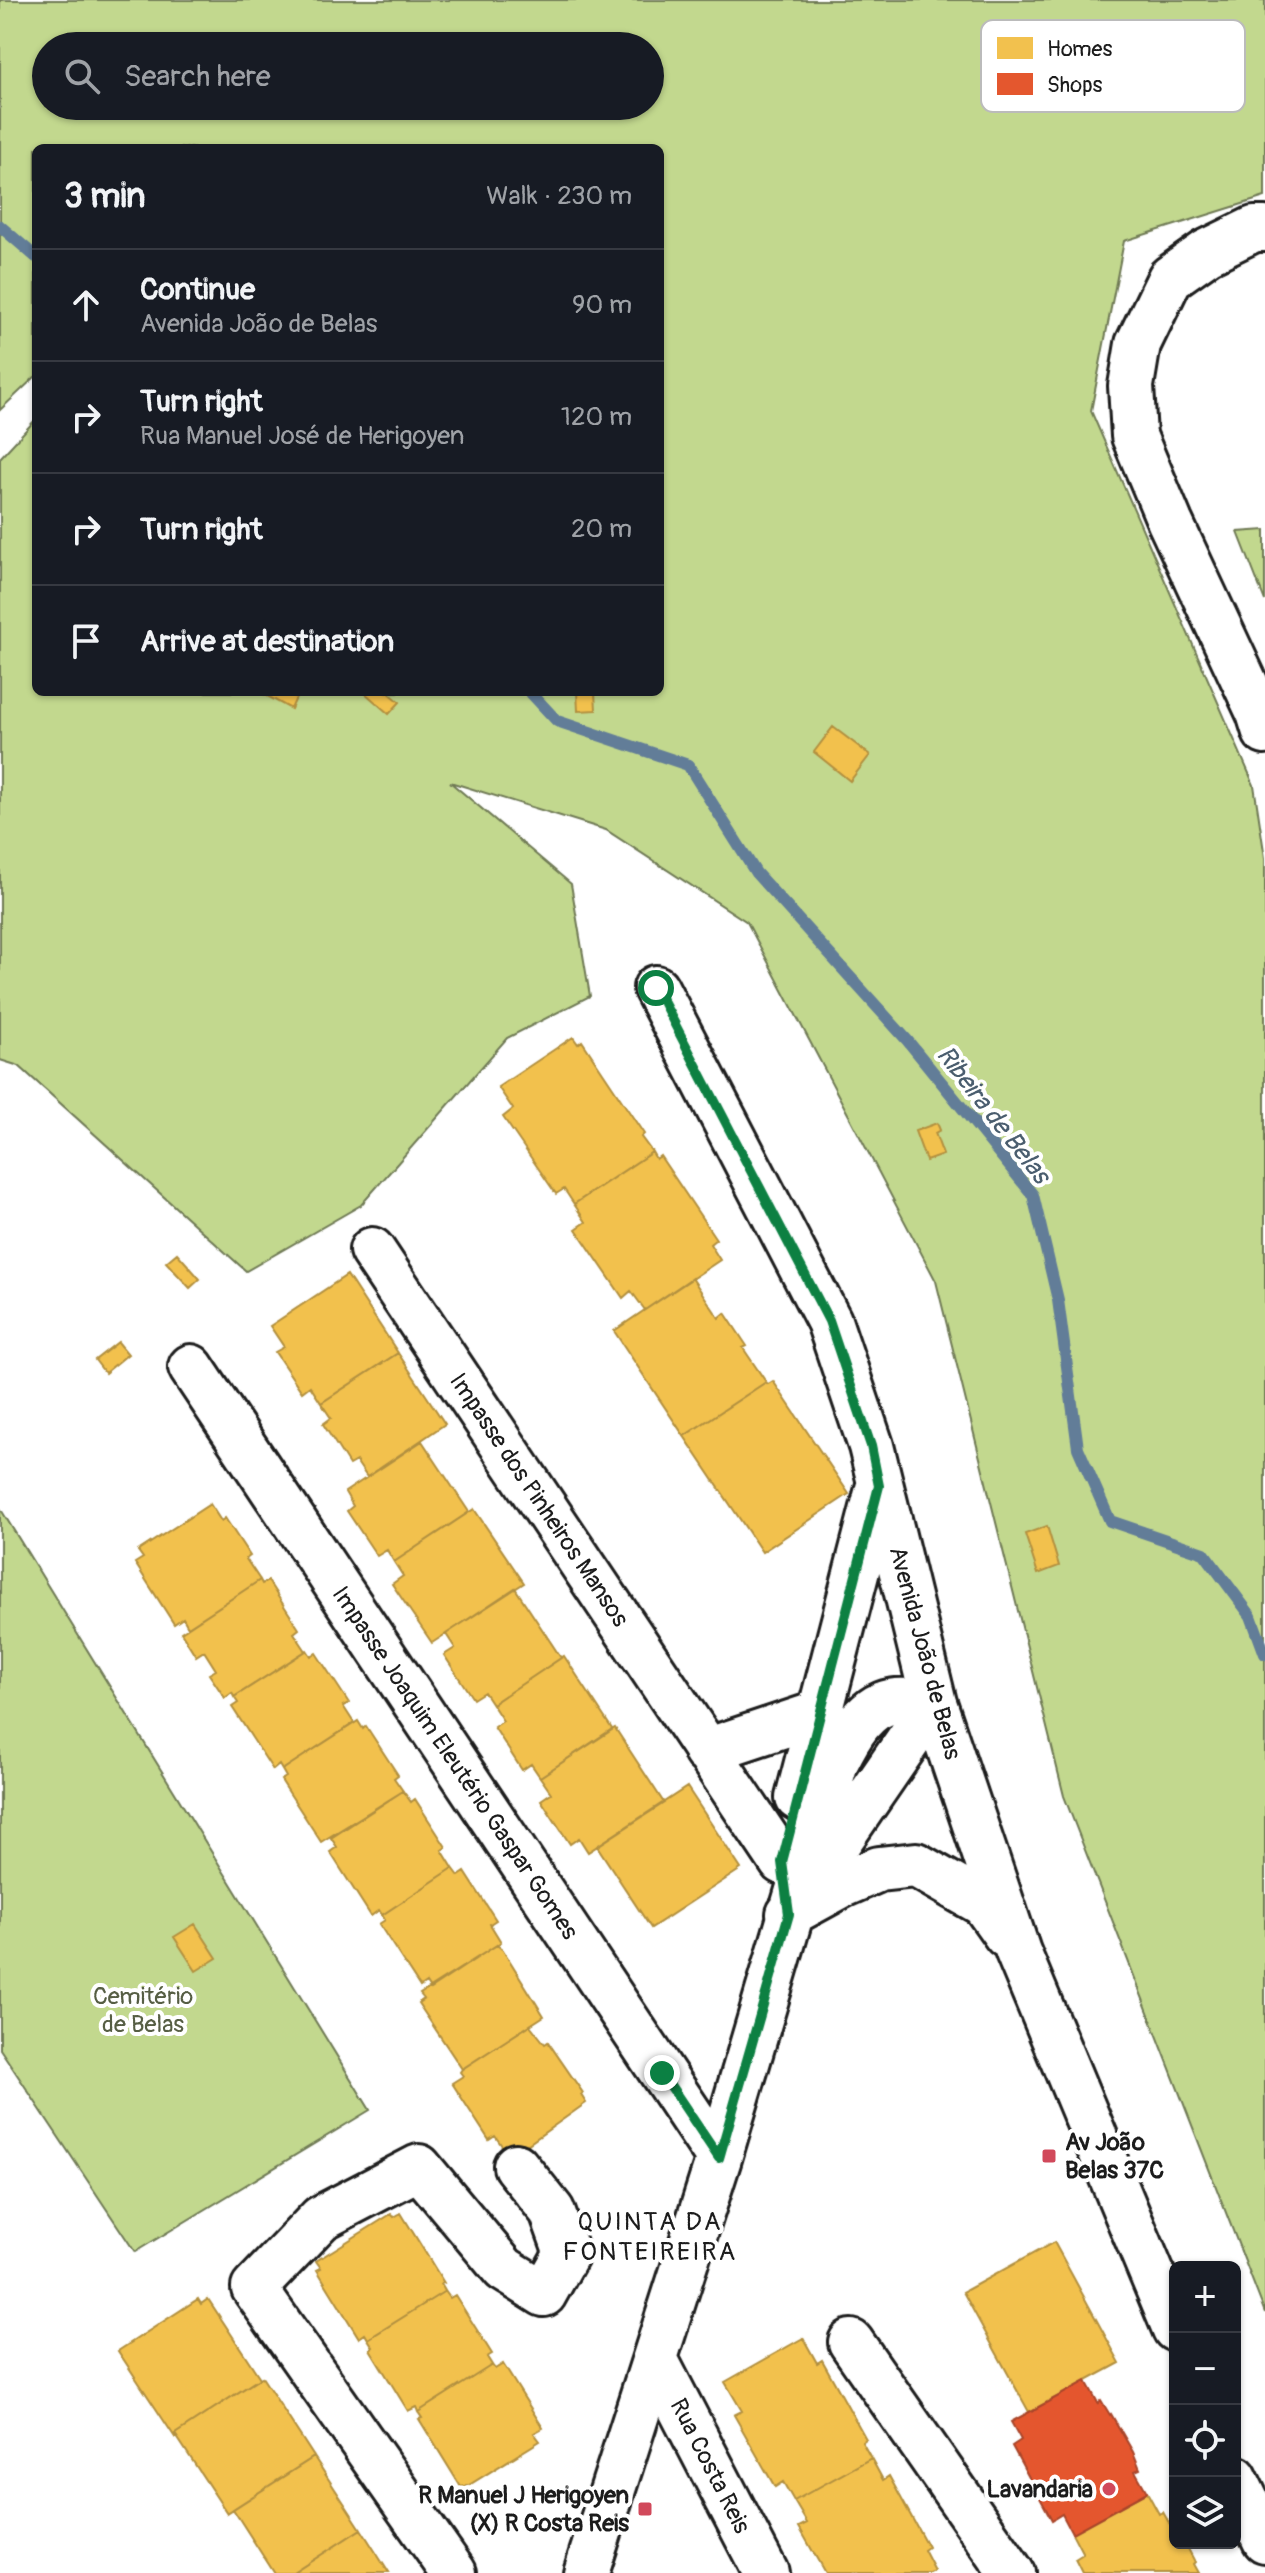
<!DOCTYPE html>
<meta charset="utf-8">
<style>
:root{--surface:#171b24;--page:#242831;--text:#f1f3f6;--muted:#9ea1a6;--line:#363941}
body{margin:0;font-family:Pangolin,sans-serif;background:var(--page);color:var(--text)}
.controls{position:absolute;right:24px;bottom:24px;display:grid;overflow:hidden;border-radius:12px;box-shadow:0 2px 6px #0004}
.controls button{width:72px;height:72px;display:grid;place-items:center;padding:0;border:0;border-bottom:2px solid var(--line);background:var(--surface);color:var(--text);font:40px sans-serif}
.stop{position:absolute;width:24px;height:24px;margin:-18px;border:6px solid #0b8043;border-radius:50%;background:#fff}
.stop.end{background:#0b8043;border-color:#fff;box-shadow:0 2px 8px #0008}
.list{margin:0;padding:0;list-style:none}
h2{display:flex;justify-content:space-between;align-items:center;height:104px;margin:0;padding:0 32px;font-size:34px}
h2 small{font-size:26px;font-weight:400;color:var(--muted)}
.list li{display:grid;grid-template-columns:52px 1fr auto;gap:24px;align-items:center;box-sizing:border-box;height:112px;padding:0 32px;border-top:2px solid var(--line)}
.list b{display:block;font-size:30px;white-space:nowrap}
.list p{margin:0;font-size:26px;white-space:nowrap;color:var(--muted)}
.list em{font-size:26px;font-style:normal;color:var(--muted)}
.icon{flex:none;width:44px;height:44px;fill:none;stroke:currentColor;stroke-width:2;stroke-linecap:round;stroke-linejoin:round}
.map{position:relative;flex:none;width:1265px;height:2573px;overflow:hidden}
.search{position:absolute;background:var(--surface);box-shadow:0 2px 6px #0004;left:32px;top:32px;width:632px;height:88px;display:flex;align-items:center;gap:20px;box-sizing:border-box;padding:0 28px;border-radius:44px;color:var(--muted);font-size:30px}
.panel{position:absolute;background:var(--surface);box-shadow:0 2px 6px #0004;left:32px;top:144px;width:632px;height:552px;border-radius:12px}
.map>svg:first-child{display:block}
.green{fill:#c2d88e;stroke:#6f7a55;stroke-width:2;fill-rule:evenodd}
.homes{fill:#f2c14e;stroke:#b2903f;stroke-width:2}
.shops{fill:#e4572e;stroke:#a84529;stroke-width:2}
.lines{fill:none;stroke-linecap:round;stroke-linejoin:round}
.stream{stroke:#627d98;stroke-width:12}
.minor-casing{stroke:#1c1c1c;stroke-width:50}
.major-casing{stroke:#1c1c1c;stroke-width:50}
.minor{stroke:#fff;stroke-width:44}
.major{stroke:#fff;stroke-width:44}
.route{stroke:#0b8043;stroke-width:10}
.poi-dot{fill:#d1495b;stroke:#fff;stroke-width:3}
.labels{text-anchor:middle;dominant-baseline:central;stroke-width:8;stroke-linejoin:round;paint-order:stroke}
.street-label{font-size:24px;fill:#1c1c1c;stroke:#fff}
.park-label{font-size:24px;fill:#565e44;stroke:#fff}
.poi-label{font-size:24px;font-weight:bold;fill:#1c1c1c;stroke:#fff;text-anchor:end}
.water-label{font-size:26px;font-style:italic;fill:#4a5d6e;stroke:#fff}
.neighbourhood-label{font-size:26px;letter-spacing:2px;fill:#1c1c1c;stroke:#fff}
.key{fill:#fff;stroke:#bbb;stroke-width:2}
.key-label{font-size:22px;fill:#1c1c1c}
</style>
<div class="map">
<svg width="1265" height="2573" viewBox="0 0 1265 2573">
<rect width="100%" height="100%" fill="#fff"/>
<filter id="ink" filterUnits="userSpaceOnUse"><feTurbulence type="fractalNoise" baseFrequency=".0125" numOctaves="2"/><feDisplacementMap in="SourceGraphic" scale="16" xChannelSelector="R" yChannelSelector="G"/><feConvolveMatrix kernelMatrix="1 2 1 2 8 2 1 2 1" color-interpolation-filters="sRGB"/></filter>
<g filter="url(#ink)">
<path class="green" d="M 0,0 L 1265,0 L 1265,197 L 1124,241 L 1091,411 L 1254,785 L 1265,858 L 1265,2313 L 1064,1796 L 936,1281 L 747,922 L 606,830 L 450,782 L 571,884 L 590,996 L 507,1038 L 361,1205 L 246,1271 L 19,1066 L 0,1060 L 0,458 L 36,419 L 36,692 L 660,692 L 660,148 L 36,148 L 36,376 L 0,410 ZM 46,46 L 650,46 L 650,106 L 46,106 Z
M 1265,530 L 1265,601 L 1238,532 Z
M 0,1508 L 370,2110 L 135,2252 L 0,2049 Z"/>
<path class="homes" d="M 260,692 L 295,692 L 293,696 L 296,698 L 291,709 Z
M 364,692 L 388,692 L 400,702 L 389,714 Z
M 577,692 L 595,692 L 596,710 L 578,711 Z
M 833,727 L 870,755 L 850,781 L 814,752 Z
M 573,1037 L 578,1044 L 582,1041 L 644,1134 L 641,1137 L 652,1152 L 574,1204 L 564,1189 L 556,1194 L 503,1117 L 513,1109 L 498,1087 Z
M 937,1123 L 940,1130 L 935,1133 L 943,1155 L 926,1161 L 915,1131 Z
M 652,1152 L 656,1159 L 660,1156 L 716,1239 L 710,1244 L 720,1260 L 645,1310 L 631,1291 L 623,1298 L 576,1229 L 586,1222 L 574,1204 Z
M 177,1253 L 200,1279 L 190,1288 L 166,1262 Z
M 347,1275 L 398,1353 L 321,1403 L 310,1386 L 302,1392 L 275,1352 L 284,1347 L 270,1326 Z
M 692,1278 L 719,1318 L 725,1313 L 747,1346 L 743,1348 L 766,1382 L 684,1436 L 614,1331 Z
M 118,1342 L 128,1354 L 105,1373 L 95,1360 Z
M 398,1353 L 445,1424 L 367,1477 L 356,1461 L 349,1465 L 323,1424 L 331,1418 L 321,1403 Z
M 773,1381 L 849,1494 L 762,1552 L 684,1436 L 766,1382 L 768,1384 Z
M 422,1441 L 469,1512 L 394,1562 L 387,1550 L 377,1556 L 347,1511 L 353,1506 L 345,1492 Z
M 210,1504 L 221,1521 L 225,1518 L 250,1556 L 246,1559 L 260,1580 L 188,1627 L 183,1618 L 174,1624 L 135,1563 L 143,1558 L 138,1551 Z
M 474,1509 L 524,1583 L 432,1643 L 392,1584 L 403,1576 L 394,1562 Z
M 1047,1526 L 1059,1566 L 1038,1574 L 1025,1534 Z
M 260,1580 L 262,1584 L 268,1581 L 299,1629 L 294,1633 L 306,1651 L 234,1697 L 232,1693 L 225,1698 L 209,1674 L 216,1670 L 204,1651 L 196,1656 L 181,1632 Z
M 515,1588 L 561,1658 L 492,1704 L 484,1692 L 473,1699 L 444,1655 L 455,1648 L 446,1634 Z
M 307,1650 L 311,1656 L 316,1653 L 349,1703 L 343,1706 L 354,1723 L 282,1770 L 279,1765 L 273,1770 L 232,1707 L 238,1703 L 234,1697 Z
M 564,1656 L 612,1729 L 540,1777 L 531,1764 L 522,1770 L 494,1727 L 503,1721 L 492,1704 Z
M 358,1721 L 363,1729 L 366,1726 L 398,1775 L 394,1778 L 403,1791 L 321,1842 L 281,1780 L 286,1777 L 282,1770 Z
M 615,1728 L 664,1803 L 588,1852 L 579,1838 L 570,1844 L 541,1800 L 551,1793 L 540,1777 Z
M 687,1787 L 741,1869 L 651,1928 L 597,1846 Z
M 403,1791 L 411,1802 L 415,1799 L 446,1847 L 442,1850 L 453,1868 L 382,1915 L 379,1910 L 371,1916 L 330,1852 L 337,1847 L 331,1838 Z
M 453,1868 L 459,1876 L 465,1872 L 496,1920 L 490,1924 L 501,1942 L 430,1989 L 426,1983 L 420,1987 L 379,1924 L 385,1920 L 382,1915 Z
M 195,1924 L 217,1958 L 196,1971 L 174,1937 Z
M 497,1945 L 503,1950 L 544,2016 L 462,2069 L 418,2003 L 424,1999 L 420,1994 Z
M 530,2025 L 545,2044 L 548,2042 L 583,2093 L 581,2095 L 586,2103 L 510,2157 L 495,2136 L 489,2140 L 452,2083 L 463,2076 L 460,2072 L 462,2069 Z
M 401,2213 L 444,2283 L 441,2284 L 445,2291 L 368,2339 L 365,2334 L 359,2338 L 317,2270 L 321,2268 L 316,2261 L 391,2214 L 394,2217 Z
M 1054,2242 L 1120,2363 L 1029,2412 L 963,2292 Z
M 445,2291 L 450,2298 L 455,2295 L 492,2354 L 487,2357 L 492,2365 L 418,2412 L 416,2407 L 408,2411 L 370,2349 L 373,2347 L 368,2339 Z
M 198,2299 L 201,2304 L 208,2299 L 260,2378 L 175,2434 L 176,2439 L 118,2351 Z
M 803,2338 L 817,2363 L 822,2360 L 866,2439 L 862,2442 L 871,2458 L 794,2501 L 783,2482 L 775,2487 L 734,2415 L 742,2411 L 725,2382 Z
M 503,2364 L 543,2428 L 534,2433 L 540,2441 L 469,2485 L 461,2487 L 419,2419 L 422,2418 L 418,2412 L 492,2365 L 495,2369 Z
M 262,2377 L 314,2457 L 227,2513 L 175,2434 Z
M 314,2457 L 361,2529 L 293,2573 L 274,2573 L 233,2509 Z
M 871,2458 L 883,2480 L 889,2476 L 928,2547 L 924,2550 L 935,2571 L 931,2573 L 825,2573 L 799,2527 L 807,2523 L 794,2501 Z
M 1147,2492 L 1159,2514 L 1163,2512 L 1172,2528 L 1175,2526 L 1175,2543 L 1185,2543 L 1195,2562 L 1193,2564 L 1198,2573 L 1082,2573 L 1075,2559 L 1083,2554 L 1072,2533 Z
M 361,2529 L 389,2573 L 293,2573 Z"/>
<path class="shops" d="M 1086,2381 L 1098,2403 L 1101,2400 L 1110,2415 L 1111,2414 L 1133,2452 L 1140,2469 L 1135,2471 L 1147,2492 L 1072,2533 L 1062,2514 L 1052,2520 L 1012,2446 L 1021,2440 L 1011,2422 Z"/>
<g class="lines">
<path class="stream" d="M 0,226 L 36,257
M 530,692 L 557,721 L 688,765 L 756,873 L 907,1040 L 1033,1195 L 1058,1300 L 1078,1448 L 1110,1521 L 1204,1553 L 1251,1616 L 1265,1654"/>
<defs>
<path id="minor" d="M 656,988 L 829,1321 L 871,1446 L 934,1703 L 1018,1952 L 1175,2329
M 372,1250 L 782,1862
M 191,1367 L 719,2158
M 706,1751 L 820,1713
M 798,1798 L 878,1489
M 813,1879 L 934,1703
M 789,1914 L 842,1885 L 879,1869 L 916,1865 L 984,1904 L 1006,1935
M 851,2342 L 1012,2573
M 655,2359 L 766,2573
M 1235,2478 L 1265,2540
M 454,2573 L 254,2288 L 321,2218 L 419,2167 L 504,2269 L 544,2294 L 567,2253 L 552,2211 L 516,2166
M 586,2573 L 719,2158 L 836,1762 C 848,1738 866,1703 896,1701 C 908,1700 922,1702 934,1703"/>
<path id="major" d="M 1265,229 L 1254,229 L 1207,252 L 1170,278 L 1138,344 L 1131,386 L 1134,436 L 1170,522 L 1259,713 L 1265,732"/>
</defs>
<use href="#minor" class="minor-casing"/>
<use href="#major" class="major-casing"/>
<use href="#minor" class="minor"/>
<use href="#major" class="major"/>
</g>
</g>
<g class="lines" filter="url(#ink)">
<path class="route" d="M 656,988 L 829,1321 L 871,1446 L 879,1486 L 782,1862 L 789,1914 L 719,2158 L 662,2073"/>
</g>
<g class="poi-dot">
<rect x="1041" y="2148" width="16" height="16" rx="4"/>
<circle cx="1109" cy="2489" r="8"/>
<rect x="637" y="2501" width="16" height="16" rx="4"/>
</g>
<g class="labels">
<g class="street-label">
<text transform="translate(539 1500) rotate(56)">Impasse dos Pinheiros Mansos</text>
<text transform="translate(925 1653) rotate(75)">Avenida João de Belas</text>
<text transform="translate(455 1763) rotate(56)">Impasse Joaquim Eleutério Gaspar Gomes</text>
<text transform="translate(710 2466) rotate(63)">Rua Costa Reis</text>
</g>
<g class="park-label">
<text x="143" y="1996">Cemitério<tspan x="143" dy="28">de Belas</tspan></text>
</g>
<g class="poi-label">
<text x="1065" y="2142" text-anchor="start">Av João<tspan x="1065" dy="28">Belas 37C</tspan></text>
<text x="1093" y="2489">Lavandaria</text>
<text x="629" y="2495">R Manuel J Herigoyen<tspan x="629" dy="28">(X) R Costa Reis</tspan></text>
</g>
<g class="water-label">
<text transform="translate(993 1115) rotate(52)">Ribeira de Belas</text>
</g>
<g class="neighbourhood-label">
<text x="650" y="2222">QUINTA DA<tspan x="650" dy="30">FONTEIREIRA</tspan></text>
</g>
</g>
<rect x="981" y="20" width="264" height="92" rx="12" class="key"/>
<rect x="997" y="37" width="36" height="22" fill="#f2c14e"/>
<rect x="997" y="73" width="36" height="22" fill="#e4572e"/>
<g class="key-label">
<text x="1047" y="56">Homes</text>
<text x="1047" y="92">Shops</text>
</g>
</svg>
<div class="controls">
<button>+</button>
<button>−</button>
<button><svg class="icon" aria-label="locate" viewBox="0 0 24 24"><circle cx="12" cy="12" r="6"/><path d="M12 2v4M12 18v4M2 12h4M18 12h4"/></svg></button>
<button><svg class="icon" aria-label="layers" viewBox="0 0 24 24"><path d="M12 4l9 5-9 5-9-5zM3 14l9 5 9-5"/></svg></button>
</div>
<div class="stop" style="left:656px;top:988px"></div>
<div class="stop end" style="left:662px;top:2073px"></div>
<div class="search"><svg class="icon" aria-label="search" viewBox="0 0 24 24"><circle cx="10" cy="10" r="6"/><path d="M15 15l6 6"/></svg>Search here</div>
<section class="panel">
<h2>3 min<small>Walk · 230 m</small></h2>
<ul class="list">
<li><svg class="icon" aria-label="ahead" viewBox="0 0 24 24"><path d="M12 20V5M6 11l6-6 6 6"/></svg><div><b>Continue</b><p>Avenida João de Belas</p></div><em>90 m</em></li>
<li><svg class="icon" aria-label="right" viewBox="0 0 24 24"><path d="M7 20v-9h11M14 6l5 5-5 5"/></svg><div><b>Turn right</b><p>Rua Manuel José de Herigoyen</p></div><em>120 m</em></li>
<li><svg class="icon" aria-label="right" viewBox="0 0 24 24"><path d="M7 20v-9h11M14 6l5 5-5 5"/></svg><div><b>Turn right</b></div><em>20 m</em></li>
<li><svg class="icon" aria-label="arrive" viewBox="0 0 24 24"><path d="M6 21V4h12l-3 4 3 4H6"/></svg><div><b>Arrive at destination</b></div></li>
</ul>
</section>
</div>
